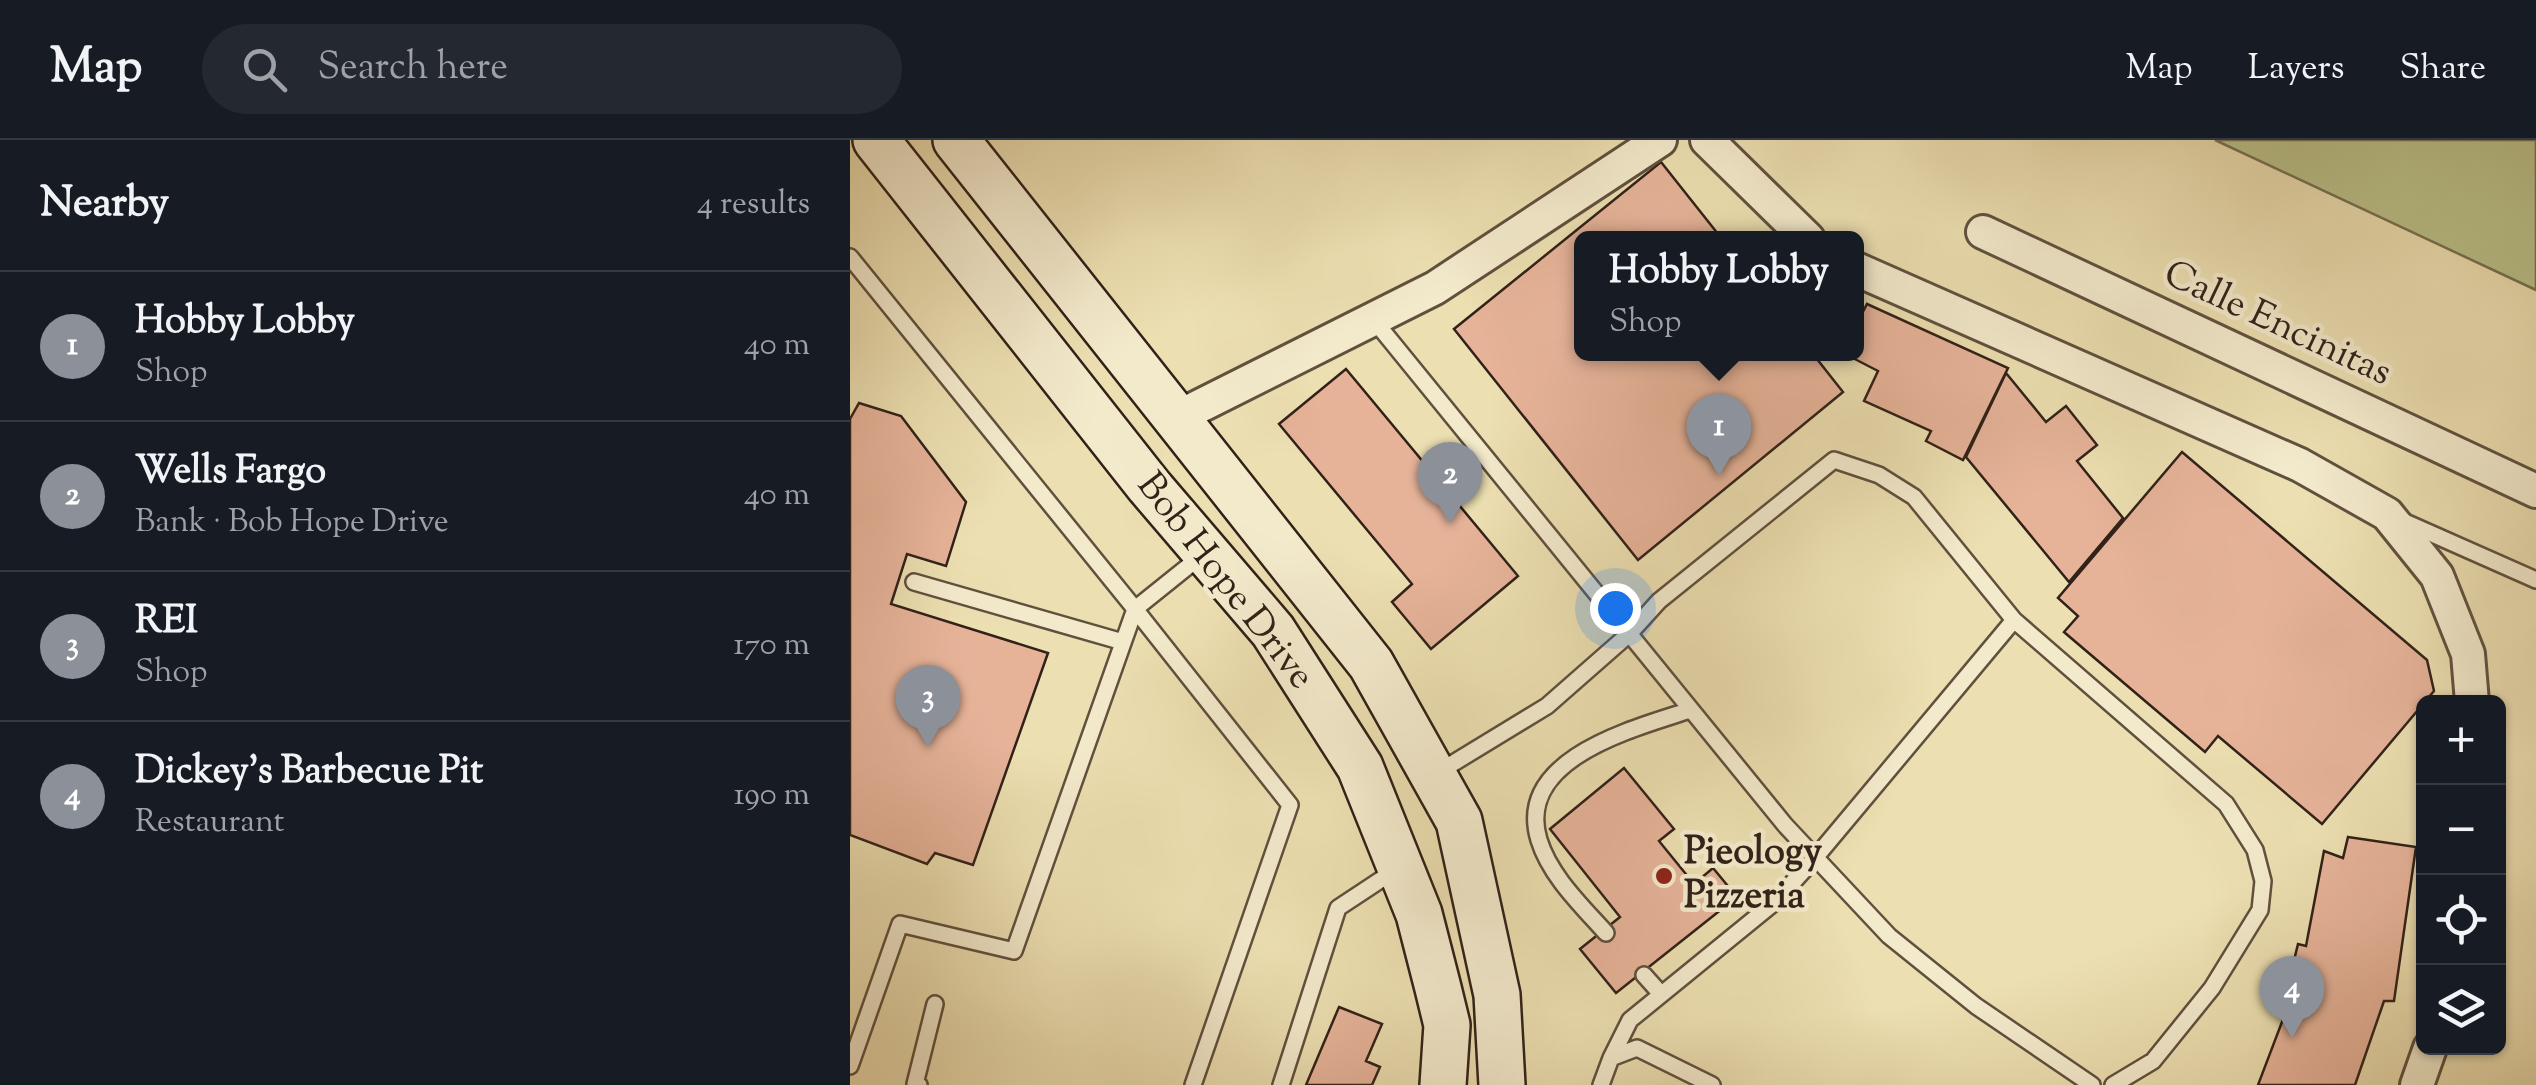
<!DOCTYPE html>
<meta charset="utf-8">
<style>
:root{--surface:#171b24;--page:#242831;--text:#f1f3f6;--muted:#9ea1a6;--line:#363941;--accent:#8c9099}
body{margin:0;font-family:"Sorts Mill Goudy",serif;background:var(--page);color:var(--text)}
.controls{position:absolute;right:30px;bottom:30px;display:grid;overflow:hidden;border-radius:15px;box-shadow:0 2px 8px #0004}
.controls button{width:90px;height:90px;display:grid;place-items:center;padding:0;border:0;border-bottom:2px solid var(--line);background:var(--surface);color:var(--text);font:50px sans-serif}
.you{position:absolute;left:765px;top:468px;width:35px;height:35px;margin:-25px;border:8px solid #fff;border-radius:50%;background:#1a73e8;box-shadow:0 0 0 15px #1a73e833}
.badge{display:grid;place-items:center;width:65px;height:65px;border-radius:50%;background:var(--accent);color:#fff;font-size:32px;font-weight:700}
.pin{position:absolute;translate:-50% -82px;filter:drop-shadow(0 2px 5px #0008)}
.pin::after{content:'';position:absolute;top:52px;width:35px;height:30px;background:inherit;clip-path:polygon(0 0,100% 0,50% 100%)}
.popup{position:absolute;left:724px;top:91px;width:290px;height:130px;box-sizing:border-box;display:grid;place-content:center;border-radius:15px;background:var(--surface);filter:drop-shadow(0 2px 8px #0005);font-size:32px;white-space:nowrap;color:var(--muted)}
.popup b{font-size:38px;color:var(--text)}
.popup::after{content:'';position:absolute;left:50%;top:100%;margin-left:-20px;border:20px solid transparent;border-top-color:var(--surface)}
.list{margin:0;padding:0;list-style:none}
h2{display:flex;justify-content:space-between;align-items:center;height:130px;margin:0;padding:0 40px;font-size:42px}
h2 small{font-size:32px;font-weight:400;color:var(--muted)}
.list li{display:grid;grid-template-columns:65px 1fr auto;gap:30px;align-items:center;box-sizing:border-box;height:150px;padding:0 40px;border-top:2px solid var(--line)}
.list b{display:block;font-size:38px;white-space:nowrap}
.list p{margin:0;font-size:32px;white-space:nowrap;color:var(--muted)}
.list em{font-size:32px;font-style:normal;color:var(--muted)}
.icon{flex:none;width:55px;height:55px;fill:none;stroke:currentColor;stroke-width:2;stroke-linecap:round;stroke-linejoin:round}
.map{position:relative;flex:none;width:1686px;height:945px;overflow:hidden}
header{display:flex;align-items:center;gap:60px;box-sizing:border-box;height:140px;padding:0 50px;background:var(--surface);border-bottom:2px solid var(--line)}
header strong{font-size:48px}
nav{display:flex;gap:55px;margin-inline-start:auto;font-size:35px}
.search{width:700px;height:90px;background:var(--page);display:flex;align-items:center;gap:25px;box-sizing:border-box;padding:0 35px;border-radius:55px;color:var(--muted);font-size:38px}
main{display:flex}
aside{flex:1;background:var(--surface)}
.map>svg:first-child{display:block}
.green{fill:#bac18a;stroke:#767151;stroke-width:2.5}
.building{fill:#e6b399;stroke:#312118;stroke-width:2.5}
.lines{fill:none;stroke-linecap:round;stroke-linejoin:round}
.lane-casing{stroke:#60503e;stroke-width:20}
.street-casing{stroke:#60503e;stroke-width:38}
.secondary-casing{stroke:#312118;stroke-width:50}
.lane{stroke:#f3eacc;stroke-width:15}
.street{stroke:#f3eacc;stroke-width:32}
.secondary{stroke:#f3eacc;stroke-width:45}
.poi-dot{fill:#8f2418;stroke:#f3eacc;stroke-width:4}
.labels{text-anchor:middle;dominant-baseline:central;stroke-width:9;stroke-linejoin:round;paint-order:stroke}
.street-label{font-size:38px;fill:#312118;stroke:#f3eacc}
.poi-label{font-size:38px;font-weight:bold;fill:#312118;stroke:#f3eacc;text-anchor:start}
</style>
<header>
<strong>Map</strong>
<div class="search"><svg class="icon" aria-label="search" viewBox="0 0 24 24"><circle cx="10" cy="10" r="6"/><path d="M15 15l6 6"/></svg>Search here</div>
<nav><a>Map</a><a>Layers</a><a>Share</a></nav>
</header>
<main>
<aside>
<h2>Nearby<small>4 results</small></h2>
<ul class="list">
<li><span class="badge">1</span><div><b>Hobby Lobby</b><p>Shop</p></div><em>40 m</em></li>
<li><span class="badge">2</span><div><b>Wells Fargo</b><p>Bank · Bob Hope Drive</p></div><em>40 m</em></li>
<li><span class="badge">3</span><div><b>REI</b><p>Shop</p></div><em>170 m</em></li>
<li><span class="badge">4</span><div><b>Dickey's Barbecue Pit</b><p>Restaurant</p></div><em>190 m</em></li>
</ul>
</aside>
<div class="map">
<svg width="1686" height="945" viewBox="0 0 1686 945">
<rect width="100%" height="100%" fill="#ecdfb1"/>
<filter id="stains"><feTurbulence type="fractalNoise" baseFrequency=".002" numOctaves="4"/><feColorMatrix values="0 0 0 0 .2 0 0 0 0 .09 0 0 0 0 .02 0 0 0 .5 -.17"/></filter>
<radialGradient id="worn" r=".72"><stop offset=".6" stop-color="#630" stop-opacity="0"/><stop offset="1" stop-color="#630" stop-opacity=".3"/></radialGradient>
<path class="green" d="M 1365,0 L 1686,0 L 1686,150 Z"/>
<path class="building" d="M 811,22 L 872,99 L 732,99 L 732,214 L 963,214 L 993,252 L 788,420 L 604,189 Z
M 1017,164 L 1158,228 L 1113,320 L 1076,301 L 1081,291 L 1014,261 L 1028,231 L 995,214 L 1006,214 L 1006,185 Z
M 496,229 L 668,436 L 581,509 L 542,462 L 562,444 L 429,284 Z
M 1156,233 L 1196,282 L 1216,266 L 1247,305 L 1227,321 L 1273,378 L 1219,442 L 1116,317 Z
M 9,263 L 51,276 L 116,362 L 96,426 L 57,414 L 41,464 L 198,513 L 123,725 L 85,713 L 77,724 L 0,695 L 0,279 Z
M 1332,312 L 1577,520 L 1584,551 L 1472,684 L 1368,596 L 1355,612 L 1214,492 L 1228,476 L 1208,458 Z
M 774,628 L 824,689 L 809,701 L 844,744 L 863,728 L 887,757 L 766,853 L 730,809 L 770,777 L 700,689 Z
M 1498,697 L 1566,707 L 1544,861 L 1534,861 L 1505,945 L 1408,945 L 1443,853 L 1437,849 L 1448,804 L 1456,806 L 1474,711 L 1493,718 Z
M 489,867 L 532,884 L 516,921 L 530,927 L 522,945 L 456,945 Z"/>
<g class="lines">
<defs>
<path id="lane" d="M 0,117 L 285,469 L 164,811 L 50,784 L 0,926
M 523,179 L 935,685 L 1039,796 L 1126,866 L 1242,945
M 1555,382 L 1686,440
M 64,442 L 273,502
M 587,633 L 697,566 L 779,494 L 809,461 L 984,320 L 1029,335 L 1064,357 L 1164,480 L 1376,664 L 1405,710 L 1413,741 L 1410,770 L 1362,848 L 1303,921 L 1263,945
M 756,793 C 732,766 700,736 689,700 C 664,618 786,588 840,570
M 794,835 L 811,854
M 761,918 L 780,880 L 925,762 L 965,718 L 1164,480
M 69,945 L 65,944 L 85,864
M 343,945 L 440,665 L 285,469 L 351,416
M 431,945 L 488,768 L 547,729
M 751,945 L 761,918 L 787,908 L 862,945"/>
<path id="street" d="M 857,0 L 958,99
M 1133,92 L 1686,351
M 1006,129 L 1450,325 L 1537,374 L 1587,436 L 1618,514 L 1622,562
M 328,277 L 585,148 L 810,0
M 1567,945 L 1580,908"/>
<path id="secondary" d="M 26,0 L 299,346 L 423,491 L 510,627 L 569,774 L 588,848 L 597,885 L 593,945
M 106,0 L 521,524 L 609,681 L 647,855 L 652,945"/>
</defs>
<use href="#lane" class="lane-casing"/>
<use href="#street" class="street-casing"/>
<use href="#secondary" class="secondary-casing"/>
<use href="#lane" class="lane"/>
<use href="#street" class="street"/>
<use href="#secondary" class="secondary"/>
</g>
<circle class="poi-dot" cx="814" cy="736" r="10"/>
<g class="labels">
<g class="street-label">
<text transform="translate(1427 185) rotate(25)">Calle Encinitas</text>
<text transform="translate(374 442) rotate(52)">Bob Hope Drive</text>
</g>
<g class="poi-label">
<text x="834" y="714">Pieology<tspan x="834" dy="44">Pizzeria</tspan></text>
</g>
</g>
<rect width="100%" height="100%" filter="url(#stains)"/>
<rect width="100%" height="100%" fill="url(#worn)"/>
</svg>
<div class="controls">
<button>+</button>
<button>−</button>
<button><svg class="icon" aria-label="locate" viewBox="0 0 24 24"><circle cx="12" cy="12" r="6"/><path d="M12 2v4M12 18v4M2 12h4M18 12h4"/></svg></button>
<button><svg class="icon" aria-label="layers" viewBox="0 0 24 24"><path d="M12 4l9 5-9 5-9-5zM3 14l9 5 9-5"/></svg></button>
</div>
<div class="you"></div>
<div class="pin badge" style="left:869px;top:336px">1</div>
<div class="popup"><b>Hobby Lobby</b>Shop</div>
<div class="pin badge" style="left:600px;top:384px">2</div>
<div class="pin badge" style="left:78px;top:607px">3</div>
<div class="pin badge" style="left:1442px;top:898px">4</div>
</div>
</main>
